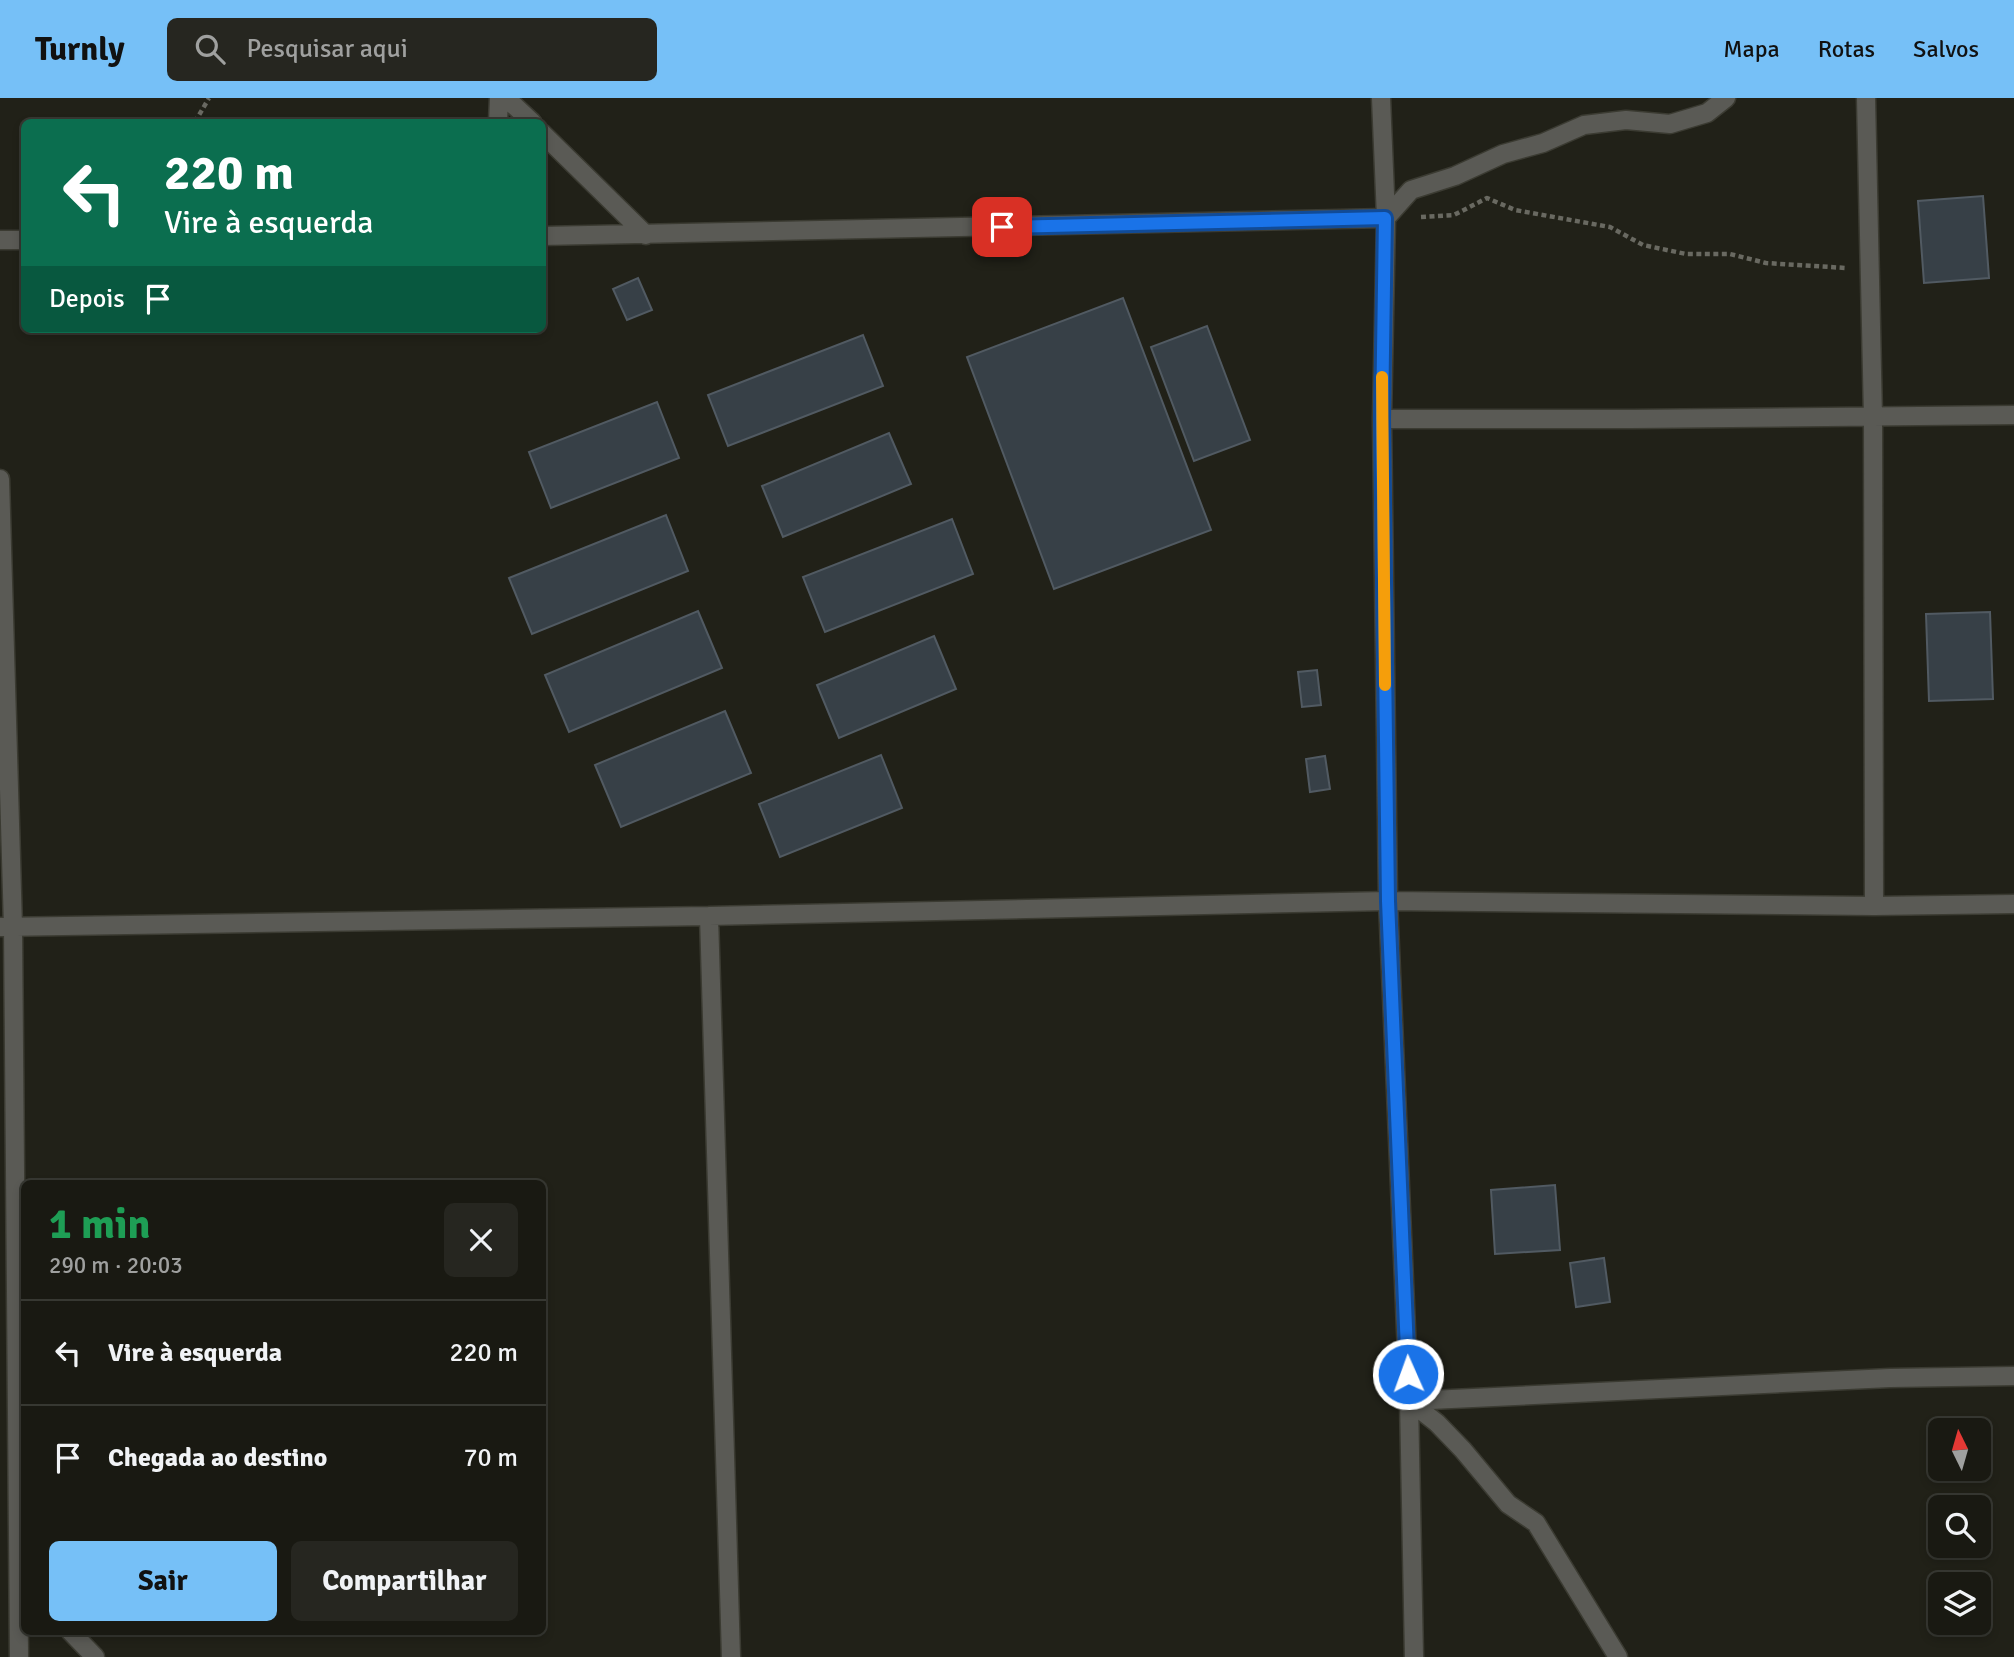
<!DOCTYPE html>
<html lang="pt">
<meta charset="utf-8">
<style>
:root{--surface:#191912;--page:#262620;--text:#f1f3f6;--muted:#9fa09f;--line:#373832;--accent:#76c0f7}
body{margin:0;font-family:Signika,sans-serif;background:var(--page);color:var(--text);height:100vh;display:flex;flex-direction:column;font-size:26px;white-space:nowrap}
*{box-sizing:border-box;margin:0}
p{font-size:23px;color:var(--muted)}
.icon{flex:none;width:38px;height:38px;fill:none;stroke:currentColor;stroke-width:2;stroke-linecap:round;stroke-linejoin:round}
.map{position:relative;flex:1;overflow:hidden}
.drawer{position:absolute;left:21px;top:1082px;width:525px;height:455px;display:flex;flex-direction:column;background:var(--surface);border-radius:10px;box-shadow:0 4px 10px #0003,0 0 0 2px var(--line)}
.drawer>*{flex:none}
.hud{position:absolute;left:21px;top:21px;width:525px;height:214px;border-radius:10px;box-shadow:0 4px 10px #0003,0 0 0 2px var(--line);background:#0b6e4f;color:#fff;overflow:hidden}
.needle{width:46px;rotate:355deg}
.fabs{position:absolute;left:1928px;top:1320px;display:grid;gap:14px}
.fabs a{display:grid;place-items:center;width:63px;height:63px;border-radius:10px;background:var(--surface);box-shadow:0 4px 10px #0003,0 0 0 2px var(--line);font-size:35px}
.pin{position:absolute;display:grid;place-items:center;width:60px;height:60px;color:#fff;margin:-30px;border-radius:14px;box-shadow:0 4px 10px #0006}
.me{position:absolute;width:77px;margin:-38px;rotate:358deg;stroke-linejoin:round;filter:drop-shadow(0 0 5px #0008)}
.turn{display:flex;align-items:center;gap:24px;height:147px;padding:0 28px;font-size:32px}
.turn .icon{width:91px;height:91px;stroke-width:2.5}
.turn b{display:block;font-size:49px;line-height:60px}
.then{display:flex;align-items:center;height:66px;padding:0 28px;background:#0003;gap:14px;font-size:26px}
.round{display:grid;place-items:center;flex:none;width:74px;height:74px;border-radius:10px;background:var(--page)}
.overview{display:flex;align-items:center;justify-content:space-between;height:119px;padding:0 28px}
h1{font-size:42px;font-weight:800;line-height:52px;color:#1e9e55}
.action{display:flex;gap:14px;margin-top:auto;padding:14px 28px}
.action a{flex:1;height:80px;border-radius:10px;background:var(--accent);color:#111;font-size:28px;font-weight:800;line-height:80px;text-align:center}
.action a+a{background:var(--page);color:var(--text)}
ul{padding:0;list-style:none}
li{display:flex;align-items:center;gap:21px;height:105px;padding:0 28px;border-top:2px solid var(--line)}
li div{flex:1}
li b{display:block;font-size:26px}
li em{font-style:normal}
header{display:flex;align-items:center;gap:42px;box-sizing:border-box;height:98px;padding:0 35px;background:var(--accent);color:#111}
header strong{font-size:33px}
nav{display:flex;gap:38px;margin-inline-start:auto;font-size:24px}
.search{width:490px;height:63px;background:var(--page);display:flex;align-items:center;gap:18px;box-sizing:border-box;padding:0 24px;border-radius:10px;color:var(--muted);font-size:26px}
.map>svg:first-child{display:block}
.building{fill:#374047;stroke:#515a62;stroke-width:2}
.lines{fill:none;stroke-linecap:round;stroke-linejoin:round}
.street-casing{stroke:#3b3b32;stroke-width:21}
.path{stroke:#696961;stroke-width:4.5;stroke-dasharray:5 3.5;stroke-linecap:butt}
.street{stroke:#5a5a55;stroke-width:18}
.route-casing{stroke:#114b97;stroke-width:18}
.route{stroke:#1a73e8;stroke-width:12}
.slow{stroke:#f59e0b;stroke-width:12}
</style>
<header>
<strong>Turnly</strong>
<div class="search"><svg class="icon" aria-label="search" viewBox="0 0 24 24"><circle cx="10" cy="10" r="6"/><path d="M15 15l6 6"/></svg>Pesquisar aqui</div>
<nav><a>Mapa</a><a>Rotas</a><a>Salvos</a></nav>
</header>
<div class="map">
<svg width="2014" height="1559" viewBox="0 0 2014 1559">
<rect width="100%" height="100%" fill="#212118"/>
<path class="building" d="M1983,98L1989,180L1924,185L1918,103Z
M638,180L652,212L627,222L613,191Z
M1123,200L1211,432L1054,491L967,259Z
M1207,228L1250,342L1194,363L1151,249Z
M863,237L883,288L728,348L708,297Z
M657,304L679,360L551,410L529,354Z
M889,335L911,386L783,439L762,388Z
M666,417L688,473L532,536L509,480Z
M952,421L973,476L825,534L803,479Z
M698,513L722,570L569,634L545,577Z
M1990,514L1993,601L1929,603L1926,516Z
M934,538L956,591L839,640L817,587Z
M1317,572L1321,607L1302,609L1298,574Z
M725,613L751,675L621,729L595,667Z
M881,657L902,710L780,759L759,706Z
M1325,658L1330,691L1310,694L1306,661Z
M1555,1087L1560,1152L1495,1156L1491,1092Z
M1604,1160L1610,1204L1576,1209L1570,1165Z"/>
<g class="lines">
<defs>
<path id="street" d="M506,0L532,24
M1381,0L1386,120L1382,321L1388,803L1409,1303L1414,1559
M1866,0L1873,319L1874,808
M498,24L499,0
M542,35L646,137
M542,138L1386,120L1411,92L1455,78L1503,56L1543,45L1584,27L1626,22L1670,26L1707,15L1726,0
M0,142H24
M1382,321H1633L2014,317
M0,381L13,829L19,1559
M709,818L731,1559
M0,829L709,818L1388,803L1874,808L2014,806
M70,1533L95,1559
M1618,1559L1536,1425L1508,1406L1463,1352L1437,1325L1409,1303L1890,1280L2014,1278"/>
</defs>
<use href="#street" class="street-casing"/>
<path class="path" d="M195,24L209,0
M1421,119L1454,117L1487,100L1515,112L1610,129L1643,147L1686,156H1730L1766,165L1846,170"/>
<use href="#street" class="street"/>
</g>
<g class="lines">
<defs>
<path id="route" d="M1002,129L1385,120L1382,321L1388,803L1408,1276"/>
</defs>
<use href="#route" class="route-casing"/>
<use href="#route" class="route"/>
<path class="slow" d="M1382,279L1385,587"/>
</g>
</svg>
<div class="fabs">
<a><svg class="needle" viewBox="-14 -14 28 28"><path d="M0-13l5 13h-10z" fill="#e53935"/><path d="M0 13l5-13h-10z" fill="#9fa09f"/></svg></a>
<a><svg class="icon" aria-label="search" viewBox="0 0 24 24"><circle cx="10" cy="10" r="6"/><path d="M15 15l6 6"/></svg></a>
<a><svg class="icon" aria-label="layers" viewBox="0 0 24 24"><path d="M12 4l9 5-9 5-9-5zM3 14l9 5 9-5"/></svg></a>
</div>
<div class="pin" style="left:1002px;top:129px;background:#d93025"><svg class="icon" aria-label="arrive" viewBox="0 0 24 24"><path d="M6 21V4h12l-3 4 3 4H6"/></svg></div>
<svg class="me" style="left:1408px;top:1276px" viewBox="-20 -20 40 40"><circle r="17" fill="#1a73e8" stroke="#fff" stroke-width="3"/><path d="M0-11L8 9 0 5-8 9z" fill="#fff"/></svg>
<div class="hud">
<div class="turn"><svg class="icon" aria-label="left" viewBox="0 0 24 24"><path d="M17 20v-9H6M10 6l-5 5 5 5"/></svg><div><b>220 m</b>Vire à esquerda</div></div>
<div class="then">Depois<svg class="icon" aria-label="arrive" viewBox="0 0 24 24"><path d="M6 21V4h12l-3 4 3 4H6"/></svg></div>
</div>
<section class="drawer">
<div class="overview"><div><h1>1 min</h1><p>290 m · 20:03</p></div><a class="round"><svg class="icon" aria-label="close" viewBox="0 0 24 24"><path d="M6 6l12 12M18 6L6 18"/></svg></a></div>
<ul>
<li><svg class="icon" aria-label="left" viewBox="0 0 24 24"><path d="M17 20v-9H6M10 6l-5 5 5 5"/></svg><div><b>Vire à esquerda</b></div><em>220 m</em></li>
<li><svg class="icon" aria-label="arrive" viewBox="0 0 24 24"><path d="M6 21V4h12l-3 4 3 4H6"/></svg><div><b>Chegada ao destino</b></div><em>70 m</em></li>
</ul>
<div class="action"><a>Sair</a><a>Compartilhar</a></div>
</section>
</div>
